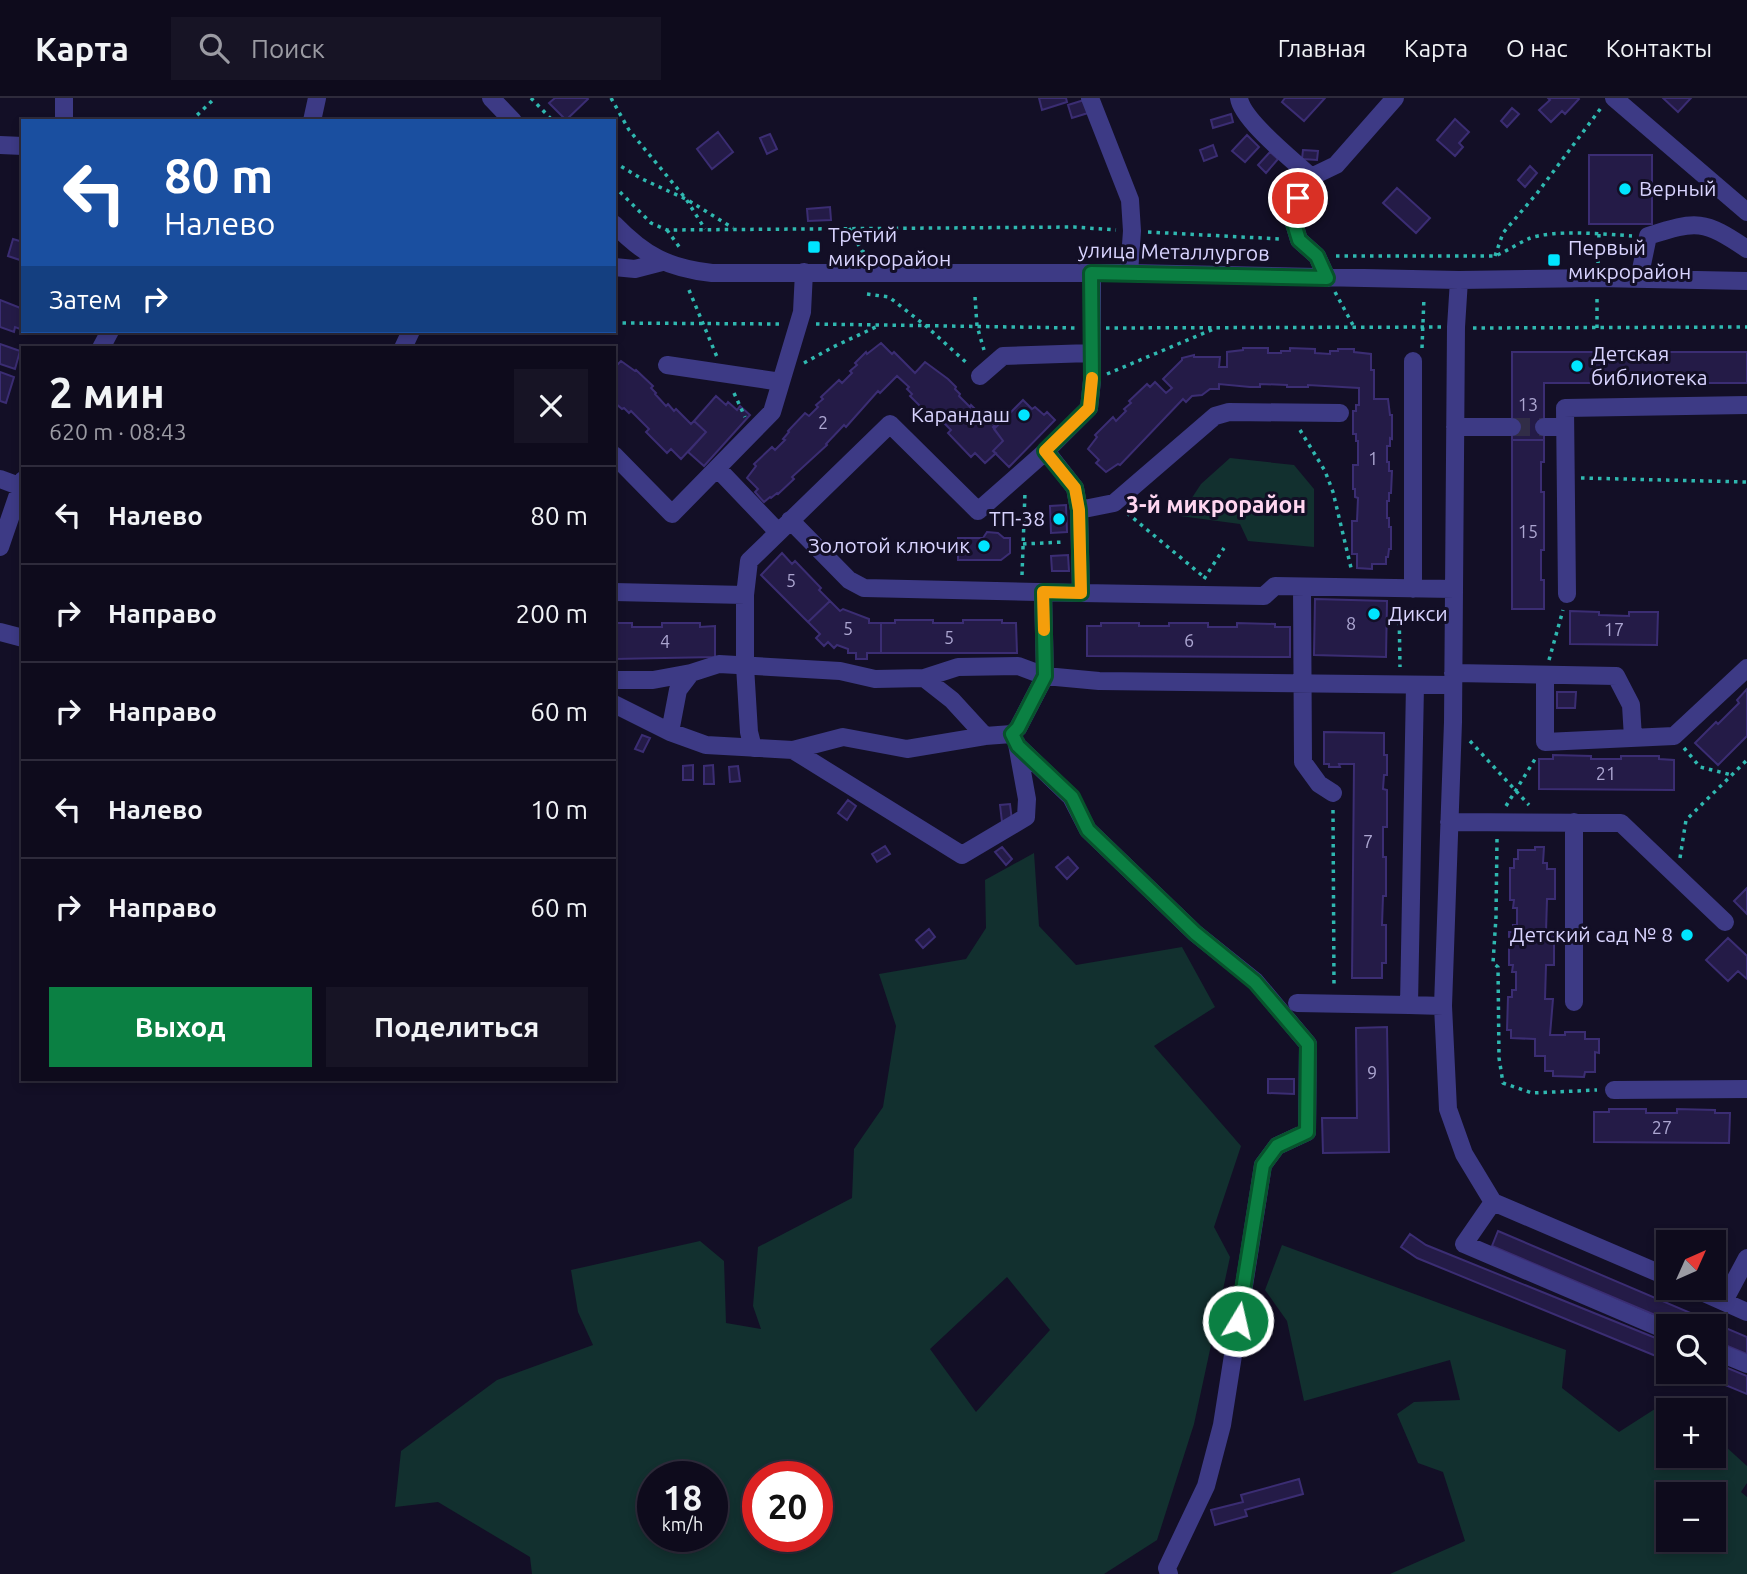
<!DOCTYPE html>
<html lang="ru">
<meta charset="utf-8">
<style>
:root{--surface:#0e0b1c;--page:#171425;--text:#f1f3f6;--muted:#9b9ba3;--line:#2e2b3b;--accent:#0b8043}
body{margin:0;font-family:Ubuntu,sans-serif;background:var(--page);color:var(--text);height:100vh;display:flex;flex-direction:column;font-size:26px;white-space:nowrap}
*{box-sizing:border-box;margin:0}
p{font-size:23px;color:var(--muted)}
.icon{flex:none;width:38px;height:38px;fill:none;stroke:currentColor;stroke-width:2;stroke-linecap:round;stroke-linejoin:round}
.map{position:relative;flex:1;overflow:hidden}
.side{position:absolute;left:21px;top:248px;width:595px;height:735px;display:flex;flex-direction:column;background:var(--surface);border-radius:0px;box-shadow:0 4px 10px #0003,0 0 0 2px var(--line)}
.side>*{flex:none}
.banner{position:absolute;left:21px;top:21px;width:595px;height:214px;border-radius:0px;box-shadow:0 4px 10px #0003,0 0 0 2px var(--line);background:#1a4fa0;color:#fff;overflow:hidden}
.needle{width:46px;rotate:45deg}
.tools{position:absolute;left:1656px;top:1132px;display:grid;gap:14px}
.tools a{display:grid;place-items:center;width:70px;height:70px;border-radius:0px;background:var(--surface);box-shadow:0 4px 10px #0003,0 0 0 2px var(--line);font-size:35px}
.speed{position:absolute;left:637px;top:1363px;display:flex;gap:14px;font-size:35px;font-weight:700;text-align:center}
.speed>*{display:grid;place-content:center;width:91px;height:91px;border-radius:50%;background:var(--surface);box-shadow:0 4px 10px #0003,0 0 0 2px var(--line);line-height:1}
.speed small{font-size:18px;font-weight:400}
.speed .limit{border:10px solid #d22;background:#fff;color:#111}
.pin{position:absolute;display:grid;place-items:center;width:60px;height:60px;color:#fff;margin:-30px;border:4px solid #fff;border-radius:50%;box-shadow:0 2px 7px #0007}
.me{position:absolute;width:77px;margin:-38px;rotate:9deg;stroke-linejoin:round;filter:drop-shadow(0 0 5px #0008)}
.turn{display:flex;align-items:center;gap:24px;height:147px;padding:0 28px;font-size:32px}
.turn .icon{width:91px;height:91px;stroke-width:2.5}
.turn b{display:block;font-size:49px;line-height:60px}
.then{display:flex;align-items:center;height:66px;padding:0 28px;background:#0003;gap:14px;font-size:26px}
.round{display:grid;place-items:center;flex:none;width:74px;height:74px;border-radius:0px;background:var(--page)}
.headline{display:flex;align-items:center;justify-content:space-between;height:119px;padding:0 28px}
h1{font-size:42px;font-weight:700;line-height:52px}
.action{display:flex;gap:14px;margin-top:auto;padding:14px 28px}
.action a{flex:1;height:80px;border-radius:0px;background:var(--accent);color:#fff;font-size:28px;font-weight:700;line-height:80px;text-align:center}
.action a+a{background:var(--page);color:var(--text)}
ul{padding:0;list-style:none}
li{display:flex;align-items:center;gap:21px;height:98px;padding:0 28px;border-top:2px solid var(--line)}
li div{flex:1}
li b{display:block;font-size:26px}
li em{font-style:normal}
header{display:flex;align-items:center;gap:42px;box-sizing:border-box;height:98px;padding:0 35px;background:var(--surface);border-bottom:2px solid var(--line)}
header strong{font-size:33px}
nav{display:flex;gap:38px;margin-inline-start:auto;font-size:24px}
.search{width:490px;height:63px;background:var(--page);display:flex;align-items:center;gap:18px;box-sizing:border-box;padding:0 24px;border-radius:0px;color:var(--muted);font-size:26px}
.map>svg:first-child{display:block}
.green{fill:#12302f;fill-rule:evenodd}
.building{fill:#241b47;stroke:#3b2d73;stroke-width:2}
.lines{fill:none;stroke-linecap:round;stroke-linejoin:round}
.minor-tunnel{stroke:#312d47;stroke-width:18;stroke-dasharray:18 9;stroke-linecap:butt}
.path{stroke:#2fb8b0;stroke-width:3.5;stroke-dasharray:3.5 5;stroke-linecap:butt}
.minor{stroke:#3d3a85;stroke-width:18}
.route-casing{stroke:#07532c;stroke-width:18}
.route{stroke:#0b8043;stroke-width:12}
.slow{stroke:#f59e0b;stroke-width:12}
.poi-dot{fill:#00e5ff;stroke:#130f26;stroke-width:2.5}
.labels{text-anchor:middle;stroke-width:6;stroke-linejoin:round;paint-order:stroke}
.number-label{font-size:18px;fill:#aca6d1}
.poi-label{font-size:21px;fill:#d9d4ff;stroke:#130f26;text-anchor:start}
.street-label{font-size:21px;fill:#d9d4ff;stroke:#130f26}
.neighbourhood-label{font-size:23px;font-weight:bold;fill:#ffd6f0;stroke:#130f26}
</style>
<header>
<strong>Карта</strong>
<div class="search"><svg class="icon" aria-label="search" viewBox="0 0 24 24"><circle cx="10" cy="10" r="6"/><path d="M15 15l6 6"/></svg>Поиск</div>
<nav><a>Главная</a><a>Карта</a><a>О нас</a><a>Контакты</a></nav>
</header>
<div class="map">
<svg width="1747" height="1476" viewBox="0 0 1747 1476">
<rect width="100%" height="100%" fill="#130f26"/>
<path class="green" d="M1230,360L1294,367L1314,391V449L1248,443L1240,426L1180,418L1201,386Z
M1034,755L1039,828L1076,867L1182,849L1215,909L1154,948L1241,1048L1214,1129L1230,1159L1194,1326L1157,1442L1104,1476H532L530,1459L438,1404L395,1409L401,1353L497,1282L593,1247L578,1214L571,1172L700,1143L724,1163L726,1225L761,1231L753,1208L758,1149L852,1100L854,1051L883,1009L896,928L879,876L966,861L986,830L985,782ZM1007,1179L1050,1232L976,1314L930,1251ZM653,1379H712V1438H653ZM758,1379H817V1438H758Z
M1282,1147L1566,1252L1562,1290L1619,1334L1672,1300L1686,1312H1668V1358H1713V1337L1747,1368V1385L1741,1394L1747,1399V1476H1390L1465,1443L1443,1374L1418,1365L1397,1316L1414,1304L1460,1302L1450,1262L1304,1303L1287,1223L1265,1192ZM1668,1396H1713V1442H1668Z"/>
<path class="building" d="M555,0H587L588,1L566,22L549,5Z
M1039,0H1066L1067,4L1042,12Z
M1285,0H1325L1304,23L1282,4Z
M1548,0H1578L1579,1L1565,16L1562,13L1551,24L1539,12L1550,2Z
M1663,0H1691L1678,14Z
M1084,2L1088,15L1072,20L1068,7Z
M1512,10L1519,16L1507,29L1501,23Z
M1231,16L1233,24L1213,30L1211,22Z
M1455,21L1469,34L1459,45L1463,49L1455,58L1437,42Z
M718,34L733,54L712,71L697,51Z
M770,36L777,51L767,56L760,40Z
M1247,37L1259,49L1245,64L1232,53Z
M1213,47L1217,58L1204,63L1200,52Z
M1303,52L1318,53L1317,62L1302,61Z
M1270,54L1278,61L1266,75L1258,67Z
M1589,57H1652V126H1589Z
M1530,68L1537,75L1525,89L1518,82Z
M1397,90L1430,120L1416,135L1383,105Z
M830,109L831,122L808,123L807,111Z
M13,141L23,144V163L8,158Z
M0,202L23,211V232L15,229L14,234L0,229Z
M881,245L892,256L894,254L915,275L925,264L948,281L956,289L955,291L960,296L959,298L970,309L971,307L978,314L979,312L995,328L993,329L1003,343L993,353L996,355L985,365L975,355L971,359L948,335L951,332L935,316L933,317L928,312L926,314L910,298L912,296L907,291L909,289L897,278L880,295L878,293L846,329L844,327L826,346L827,347L792,379L794,381L778,396L777,395L771,400L770,399L764,404L755,394L758,391L747,380L756,368L754,366L772,349L775,352L785,342L783,341L789,334L788,333L805,315L809,318L818,309L816,307L823,301L821,299L839,282L842,285L852,275L850,273L857,267L855,265L866,254L867,256Z
M0,246L20,253L15,271L0,266Z
M1243,250H1268V255H1281V253H1290V250L1315,251V255L1330,256V253H1338V251H1354V254L1371,256V272H1374V301H1388L1390,317H1392V341L1390,340V348H1387V364H1389V373H1392L1391,395H1389V403H1387V420H1389V429H1391V451H1389L1388,459H1386V466H1372V471L1357,470V456H1352V423H1357L1358,400L1355,399V391H1353V367H1358V343H1356V336H1353V313H1356V307H1359V290L1308,287V289H1287V287L1260,286V289H1250L1219,286V291H1210L1202,297L1192,298L1186,304L1183,301L1120,367L1118,366L1106,374L1096,365L1099,362L1088,351L1097,339L1095,337L1113,319L1116,323L1126,313L1124,311L1131,305L1129,303L1147,286L1150,289L1155,284L1166,295L1172,290L1163,281L1182,262V260L1194,257V259H1220L1219,269H1227V254L1243,252Z
M1512,254H1747V285H1544V342H1512Z
M621,263L635,273L636,272L653,288L651,290L656,295L655,296L666,308L668,306L674,313L676,311L691,326L694,323L706,334L681,361L671,351L667,355L646,334L649,331L631,313L629,315L624,310L622,311L614,304V270Z
M0,274L14,279L6,305L0,303Z
M716,298L726,307L728,304L737,312L740,308L750,317L704,368L688,354L706,334L694,323Z
M1023,302L1032,311L1035,309L1044,317L1047,314L1055,322L1009,369L993,353L1003,343L994,331Z
M1512,342H1544V364H1541V394H1544V452H1541V482H1544V511H1512Z
M1066,407L1067,434L1051,435L1050,408Z
M987,434L998,435L1004,440H1010V455L1001,462H958V440H983Z
M782,455L792,466L795,463L821,490L819,492L830,503L808,524L761,477Z
M1068,457L1069,473H1052L1051,458Z
M1315,501L1387,503L1386,559L1314,557Z
M830,503L840,513L843,511L869,521V525H881V555H867V561H856V555H848V551L837,547L834,550L828,544L824,548L816,540L820,536L808,524Z
M1570,513L1599,514V517L1629,518V514H1658L1657,547L1570,546Z
M895,522H933V525H963V522H1002V525H1016L1017,555H881V525H895Z
M614,525H632V529H662V525H700V529L715,528V559L614,561Z
M1101,525H1139V528H1169V525H1208V529H1237V525L1275,526V529H1290V559L1087,558V528H1101Z
M1747,591V638L1718,667L1695,645L1716,624L1718,626L1739,605L1737,602Z
M1557,594H1576L1575,610H1557Z
M1324,634L1384,635V657H1387V677H1384L1383,691L1387,692V729H1383V759H1386V798H1383L1382,827H1386V865H1382V880H1352L1354,666H1339L1340,669H1329V666H1324Z
M642,637L650,640L643,654L635,651Z
M1553,657L1591,658V661H1621V658H1659V661L1674,662V692L1539,691V661H1553Z
M693,667V682H683V668Z
M713,667L714,686H704V668Z
M738,668L740,683L730,684L729,669Z
M848,702L856,708L847,722L838,715Z
M1010,706L1012,723L1002,724L1000,707Z
M885,748L890,756L877,764L872,756Z
M1002,749L1012,761L1006,767L995,754Z
M1535,749H1544L1543,765H1547V771H1555V801H1547L1546,834L1554,835V867H1546L1545,901H1553L1550,937H1565V934H1585V941H1599V955L1595,954V974H1585L1584,979L1553,978V973H1545V958H1535V941L1511,940V932H1507L1508,899H1512V892H1516V874H1512L1513,867H1509V834H1513V827H1517V810H1513L1514,802H1510V770H1514V761H1518V752H1535Z
M1068,759L1078,770L1067,781L1056,769Z
M1747,790V816L1734,803Z
M929,831L935,839L923,850L916,842Z
M1728,840L1747,858V881L1738,873L1728,883L1706,862Z
M1387,929L1389,1054L1323,1055L1322,1020H1357L1356,930Z
M1268,981H1294V996L1268,995Z
M1609,1011H1646V1015H1677V1011L1715,1012V1015H1730L1729,1045L1594,1044V1014H1609Z
M1498,1133L1747,1239V1256L1713,1242V1228H1681L1492,1148Z
M1410,1136L1426,1147L1668,1245V1263L1417,1160L1401,1149Z
M1713,1264L1747,1278V1296L1694,1274H1713Z
M1299,1381L1303,1396L1245,1412L1247,1418L1215,1427L1211,1412L1243,1404L1241,1397Z"/>
<g class="lines">
<path class="minor-tunnel" d="M1512,329H1544"/>
<path class="path" d="M531,0L553,23
M611,0L629,32L686,101L705,131
M191,23L215,0
M614,64L642,81L686,101L733,130
M614,88L651,125L667,132L1074,129L1116,132
M849,130L862,153L868,156
M667,132L680,150
M1148,134L1280,141
M1336,158H1495C1507,153 1517,146 1528,141C1551,131 1606,136 1632,138
M1495,158L1503,135L1538,94L1601,10
M1598,165L1599,136
M689,192L717,259
M1335,194L1354,229
M867,196L889,199L926,228L969,267
M975,199L977,228L984,252
M614,225L780,226
M816,226L1078,230
M1106,230L1442,229
M1473,230L1747,229
M1597,230V197
M1422,250L1424,199
M804,265L833,249L878,228
M1107,276L1216,230
M734,295L745,319
M1300,332L1325,373L1333,394L1352,474
M1581,380L1747,384
M1127,415L1204,479
M1023,446L1063,444
M1022,477L1025,394
M1204,481L1224,450
M1399,507L1400,569
M1549,562L1563,512
M1470,643L1529,707
M1684,650L1700,669L1732,677
M1506,708L1537,658
M1333,712L1334,889
M1497,741L1496,819L1493,865L1498,869L1499,960L1503,985L1532,995L1597,992
M1680,760L1686,722L1747,662"/>
<path class="minor" d="M64,0V23
M491,0L513,23
M1090,0L1130,102L1132,133L1129,175
M1239,0C1242,22 1294,63 1311,79
M1614,0L1747,114
M312,23L317,0
M0,47L23,48
M614,126C645,158 668,170 712,175H1129L1459,182L1598,180L1747,183
M614,169L635,171L662,164
M1327,180L1317,158L1299,142L1293,122L1298,101L1311,79L1336,67L1395,0
M1639,181L1648,138C1697,122 1704,122 1747,151
M1459,182L1456,229L1453,624L1443,908L1448,1011L1464,1056L1493,1104L1668,1179
M101,250L110,233
M403,250L411,233
M667,267L781,284
M980,278L1003,258L1091,255
M1455,329H1512
M1544,329H1565
M1046,353L1075,390L1079,412L1081,495L1264,498L1275,488L1454,491
M614,357L672,416L772,314L802,214L804,174
M717,370L778,434
M0,381L19,388
M1079,412L1114,405L1215,318L1229,314L1340,315
M790,422L849,482L864,490L1081,495
M0,449L23,382
M1302,490L1303,664L1319,686L1333,695
M1413,491V263
M614,494L745,497
M1567,496L1565,310L1747,307
M0,534L23,540
M1453,575L1616,578L1631,607L1633,640
M1545,577V644L1674,638L1747,570
M924,580L952,602L985,638
M614,582H653L691,575L719,566L840,573L875,581L924,580L958,569L1018,568L1045,578L1099,583L1453,587
M1415,587L1409,907L1443,908
M614,606L670,634L706,647L793,652L843,639L907,651L985,638L1012,636L1018,630L1045,578L1043,494
M670,634L678,592L691,575
M1018,648L1071,699L1088,732L1195,835L1255,883L1308,946L1307,1034L1277,1048L1263,1067L1222,1327L1206,1388L1167,1470L1169,1476
M753,650L749,634L745,568V497L749,463L890,326L978,413L1046,353L1089,310L1092,283V175
M793,652L962,757L1026,719L1027,701L1017,646
M1449,724L1621,725L1725,824
M1574,724V904
M1297,905L1409,907
M1614,992L1747,991
M1493,1104L1464,1146L1668,1233
M1693,1190L1747,1214
M1724,1203L1747,1160
M1713,1252L1747,1266"/>
</g>
<g class="lines">
<defs>
<path id="route" d="M1238,1223L1263,1067L1277,1048L1307,1034L1308,946L1255,884L1195,835L1088,732L1072,699L1018,648L1012,636L1018,630L1045,578L1043,494L1081,495L1079,412L1075,390L1045,353L1089,310L1092,282L1091,175L1327,180L1317,158L1299,142L1293,122L1298,100"/>
</defs>
<use href="#route" class="route-casing"/>
<use href="#route" class="route"/>
<path class="slow" d="M1044,532L1043,494L1081,495L1079,412L1075,390L1045,353L1089,310L1092,280"/>
</g>
<g class="poi-dot">
<circle cx="1625" cy="91" r="7"/>
<rect x="807" y="142" width="14" height="14" rx="3.5"/>
<rect x="1547" y="155" width="14" height="14" rx="3.5"/>
<circle cx="1577" cy="268" r="7"/>
<circle cx="1024" cy="317" r="7"/>
<circle cx="1059" cy="421" r="7"/>
<circle cx="984" cy="448" r="7"/>
<circle cx="1374" cy="516" r="7"/>
<circle cx="1687" cy="837" r="7"/>
</g>
<g class="labels">
<g class="number-label">
<text x="1528" y="313">13</text>
<text x="823" y="331">2</text>
<text x="1373" y="367">1</text>
<text x="1528" y="440">15</text>
<text x="791" y="489">5</text>
<text x="1351" y="532">8</text>
<text x="848" y="537">5</text>
<text x="1614" y="538">17</text>
<text x="949" y="546">5</text>
<text x="1189" y="549">6</text>
<text x="665" y="550">4</text>
<text x="1606" y="682">21</text>
<text x="1368" y="750">7</text>
<text x="1372" y="981">9</text>
<text x="1662" y="1036">27</text>
</g>
<g class="poi-label">
<text x="1639" y="98">Верный</text>
<text x="828" y="144">Третий<tspan x="828" dy="24">микрорайон</tspan></text>
<text x="1568" y="157">Первый<tspan x="1568" dy="24">микрорайон</tspan></text>
<text x="1591" y="263">Детская<tspan x="1591" dy="24">библиотека</tspan></text>
<text x="1010" y="324" text-anchor="end">Карандаш</text>
<text x="1045" y="428" text-anchor="end">ТП-38</text>
<text x="970" y="455" text-anchor="end">Золотой ключик</text>
<text x="1388" y="523">Дикси</text>
<text x="1673" y="844" text-anchor="end">Детский сад № 8</text>
</g>
<g class="street-label">
<text transform="translate(1174 154) rotate(1)" y="7">улица Металлургов</text>
</g>
<g class="neighbourhood-label">
<text x="1216" y="415">3-й микрорайон</text>
</g>
</g>
</svg>
<div class="tools">
<a><svg class="needle" viewBox="-14 -14 28 28"><path d="M0-13l5 13h-10z" fill="#e53935"/><path d="M0 13l5-13h-10z" fill="#9b9ba3"/></svg></a>
<a><svg class="icon" aria-label="search" viewBox="0 0 24 24"><circle cx="10" cy="10" r="6"/><path d="M15 15l6 6"/></svg></a>
<a>+</a>
<a>−</a>
</div>
<div class="speed"><div>18<small>km/h</small></div><div class="limit">20</div></div>
<div class="pin" style="left:1298px;top:100px;background:#d93025"><svg class="icon" aria-label="arrive" viewBox="0 0 24 24"><path d="M6 21V4h12l-3 4 3 4H6"/></svg></div>
<svg class="me" style="left:1238px;top:1223px" viewBox="-20 -20 40 40"><circle r="17" fill="#0b8043" stroke="#fff" stroke-width="3"/><path d="M0-11L8 9 0 5-8 9z" fill="#fff"/></svg>
<div class="banner">
<div class="turn"><svg class="icon" aria-label="left" viewBox="0 0 24 24"><path d="M17 20v-9H6M10 6l-5 5 5 5"/></svg><div><b>80 m</b>Налево</div></div>
<div class="then">Затем<svg class="icon" aria-label="right" viewBox="0 0 24 24"><path d="M7 20v-9h11M14 6l5 5-5 5"/></svg></div>
</div>
<section class="side">
<div class="headline"><div><h1>2 мин</h1><p>620 m · 08:43</p></div><a class="round"><svg class="icon" aria-label="close" viewBox="0 0 24 24"><path d="M6 6l12 12M18 6L6 18"/></svg></a></div>
<ul>
<li><svg class="icon" aria-label="left" viewBox="0 0 24 24"><path d="M17 20v-9H6M10 6l-5 5 5 5"/></svg><div><b>Налево</b></div><em>80 m</em></li>
<li><svg class="icon" aria-label="right" viewBox="0 0 24 24"><path d="M7 20v-9h11M14 6l5 5-5 5"/></svg><div><b>Направо</b></div><em>200 m</em></li>
<li><svg class="icon" aria-label="right" viewBox="0 0 24 24"><path d="M7 20v-9h11M14 6l5 5-5 5"/></svg><div><b>Направо</b></div><em>60 m</em></li>
<li><svg class="icon" aria-label="left" viewBox="0 0 24 24"><path d="M17 20v-9H6M10 6l-5 5 5 5"/></svg><div><b>Налево</b></div><em>10 m</em></li>
<li><svg class="icon" aria-label="right" viewBox="0 0 24 24"><path d="M7 20v-9h11M14 6l5 5-5 5"/></svg><div><b>Направо</b></div><em>60 m</em></li>
</ul>
<div class="action"><a>Выход</a><a>Поделиться</a></div>
</section>
</div>
